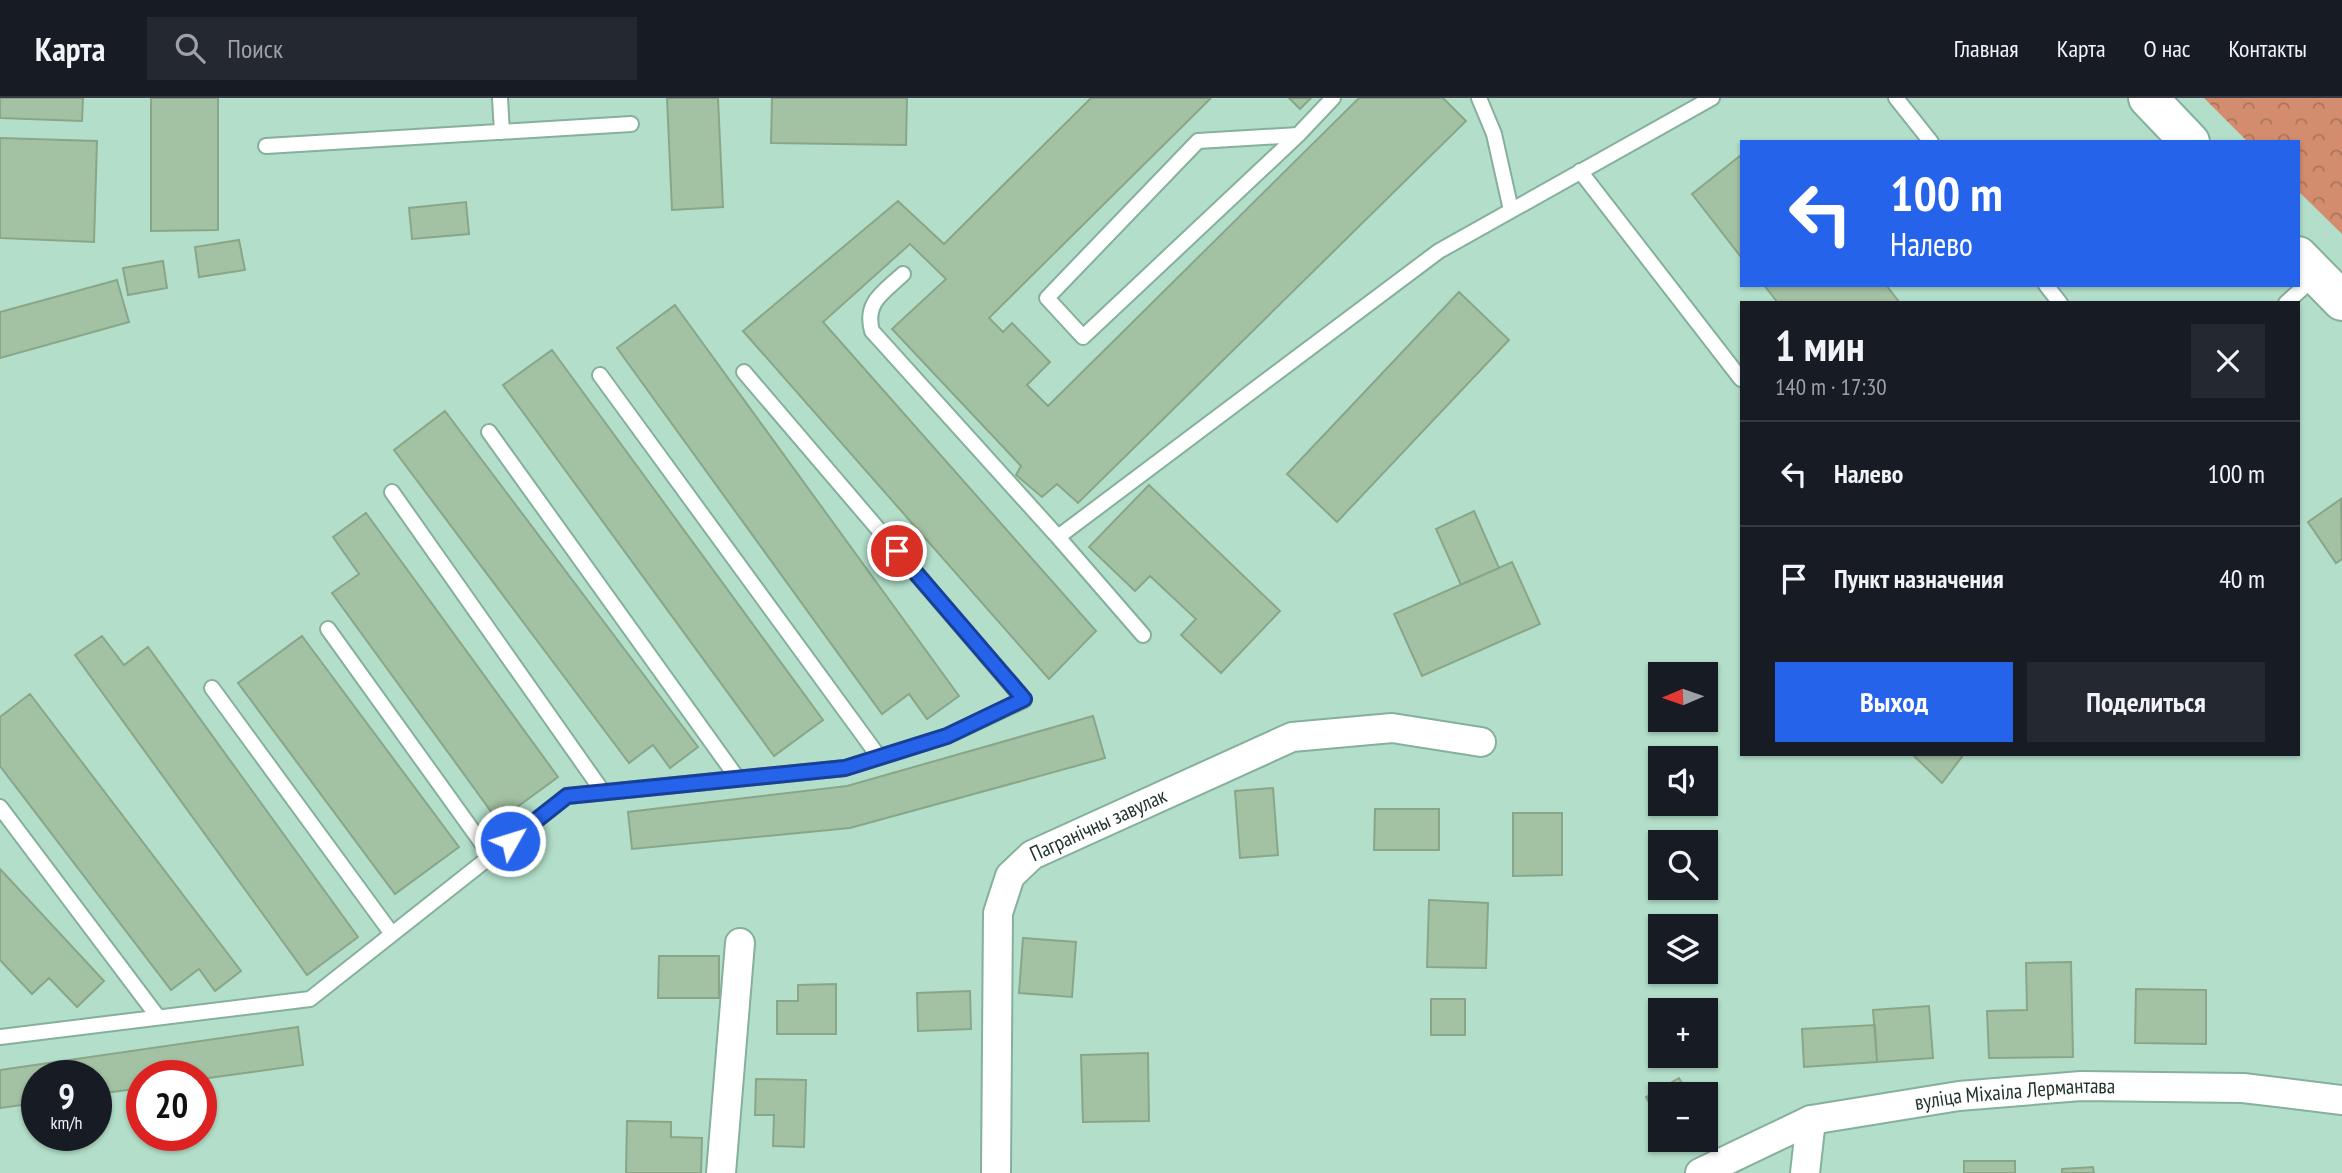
<!DOCTYPE html>
<html lang="ru">
<meta charset="utf-8">
<style>
:root{--surface:#171b24;--page:#242831;--text:#f1f3f6;--muted:#9ea1a6;--line:#363941;--accent:#2563eb}
body{margin:0;font-family:"PT Sans Narrow",sans-serif;background:var(--page);color:var(--text);height:100vh;display:flex;flex-direction:column;font-size:26px;white-space:nowrap}
*{box-sizing:border-box;margin:0}
p{font-size:23px;color:var(--muted)}
.icon{flex:none;width:38px;height:38px;fill:none;stroke:currentColor;stroke-width:2;stroke-linecap:round;stroke-linejoin:round}
.map{position:relative;flex:1;overflow:hidden}
.drawer{position:absolute;left:1740px;top:203px;width:560px;height:455px;display:flex;flex-direction:column;background:var(--surface);border-radius:0px;box-shadow:0 2px 5px #0004}
.drawer>*{flex:none}
.guide{position:absolute;left:1740px;top:42px;width:560px;height:147px;border-radius:0px;box-shadow:0 2px 5px #0004;background:#2563eb;color:#fff;overflow:hidden}
.needle{width:46px;rotate:268deg}
.tools{position:absolute;left:1648px;top:564px;display:grid;gap:14px}
.tools a{display:grid;place-items:center;width:70px;height:70px;border-radius:0px;background:var(--surface);box-shadow:0 2px 5px #0004;font-size:35px}
.speed{position:absolute;left:21px;top:962px;display:flex;gap:14px;font-size:35px;font-weight:700;text-align:center}
.speed>*{display:grid;place-content:center;width:91px;height:91px;border-radius:50%;background:var(--surface);box-shadow:0 2px 5px #0004;line-height:1}
.speed small{font-size:18px;font-weight:400}
.speed .limit{border:10px solid #d22;background:#fff;color:#111}
.pin{position:absolute;display:grid;place-items:center;width:60px;height:60px;color:#fff;margin:-30px;border:4px solid #fff;border-radius:50%;box-shadow:0 2px 7px #0007}
.me{position:absolute;width:77px;margin:-38px;rotate:51deg;stroke-linejoin:round;filter:drop-shadow(0 0 5px #0008)}
.turn{display:flex;align-items:center;gap:24px;height:147px;padding:0 35px;font-size:32px}
.turn .icon{width:91px;height:91px;stroke-width:2.5}
.turn b{display:block;font-size:49px;line-height:60px}
.round{display:grid;place-items:center;flex:none;width:74px;height:74px;border-radius:0px;background:var(--page)}
.headline{display:flex;align-items:center;justify-content:space-between;height:119px;padding:0 35px}
h1{font-size:42px;font-weight:800;line-height:52px}
.cta{display:flex;gap:14px;margin-top:auto;padding:14px 35px}
.cta a{flex:1;height:80px;border-radius:0px;background:var(--accent);color:#fff;font-size:28px;font-weight:800;line-height:80px;text-align:center}
.cta a+a{background:var(--page);color:var(--text)}
ul{padding:0;list-style:none}
li{display:flex;align-items:center;gap:21px;height:105px;padding:0 35px;border-top:2px solid var(--line)}
li div{flex:1}
li b{display:block;font-size:26px}
li em{font-style:normal}
header{display:flex;align-items:center;gap:42px;box-sizing:border-box;height:98px;padding:0 35px;background:var(--surface);border-bottom:2px solid var(--line)}
header strong{font-size:33px}
nav{display:flex;gap:38px;margin-inline-start:auto;font-size:24px}
.search{width:490px;height:63px;background:var(--page);display:flex;align-items:center;gap:18px;box-sizing:border-box;padding:0 24px;border-radius:0px;color:var(--muted);font-size:26px}
.map>svg:first-child{display:block}
.park{fill:url(#park-crowns)}
.building{fill:#a3c1a3;stroke:#89a689;stroke-width:2}
.lines{fill:none;stroke-linecap:round;stroke-linejoin:round}
.lane-casing{stroke:#85b09c;stroke-width:18}
.street-casing{stroke:#85b09c;stroke-width:32}
.primary-casing{stroke:#85b09c;stroke-width:42}
.lane{stroke:#fff;stroke-width:14}
.street{stroke:#fff;stroke-width:28}
.primary{stroke:#fff;stroke-width:38}
.route-casing{stroke:#184099;stroke-width:18}
.route{stroke:#2563eb;stroke-width:12}
.labels{text-anchor:middle;stroke-width:7;stroke-linejoin:round;paint-order:stroke}
.street-label{font-size:21px;fill:#24352d;stroke:#e4faef}
</style>
<header>
<strong>Карта</strong>
<div class="search"><svg class="icon" aria-label="search" viewBox="0 0 24 24"><circle cx="10" cy="10" r="6"/><path d="M15 15l6 6"/></svg>Поиск</div>
<nav><a>Главная</a><a>Карта</a><a>О нас</a><a>Контакты</a></nav>
</header>
<div class="map">
<svg width="2342" height="1075" viewBox="0 0 2342 1075">
<defs>
<pattern id="park-crowns" width="20" height="18" patternUnits="userSpaceOnUse" patternTransform="scale(1.75)"><rect width="20" height="18" fill="#d38d6e"/><path d="M2 6a3 3 0 1 1 6 0M12 15a3 3 0 1 1 6 0" fill="none" stroke="#ab745b"/></pattern>
</defs>
<rect width="100%" height="100%" fill="#b3dfca"/>
<path class="park" d="M2204,0H2342V136L2298,93V44H2248Z"/>
<path class="building" d="M0,0H83L82,23L0,20Z
M151,0H218V132L151,133Z
M667,0H718L723,109L672,112Z
M772,0H907L906,47L771,45Z
M1091,0H1211L989,220L1003,234L1012,225L1050,264L1027,287L1048,308L1359,0H1443L1466,23L1078,405L1057,386L1042,399L1016,377L1021,368L892,231L946,181L910,146L823,224L1096,533L1049,581L743,233L898,103L944,146Z
M1289,0H1311L1300,11Z
M0,40L97,43L94,144L0,140Z
M1741,57V159L1692,96Z
M466,104L469,136L412,141L409,110Z
M239,142L245,172L199,179L195,149Z
M163,163L167,190L128,197L123,170Z
M117,182L129,224L0,260V214Z
M1764,187H1886L1900,205H1778Z
M1459,194L1509,242L1337,424L1287,376Z
M675,207L959,598L927,621L909,596L882,616L617,250Z
M552,252L823,622L774,658L503,287Z
M445,313L698,649L670,670L653,647L629,665L394,352Z
M1149,387L1280,513L1221,575L1181,537L1196,521L1150,478L1135,493L1089,449Z
M2341,401L2342,461L2336,465L2308,424Z
M1474,413L1499,470L1461,487L1436,431Z
M366,415L558,679L498,723L332,495L359,476L333,439Z
M1512,464L1540,526L1422,578L1394,516Z
M102,538L124,567L148,549L358,839L307,877L75,557Z
M302,538L459,749L395,796L238,585Z
M30,596L241,873L215,893L199,871L171,892L0,668V619Z
M1093,618L1105,660L850,730L632,751L628,714L847,688Z
M1912,656H1964L1942,685Z
M1273,690L1278,757L1240,760L1235,693Z
M1375,711H1439V752H1374Z
M1513,715H1562V777L1513,778Z
M0,771L104,883L77,909L49,880L32,896L0,862Z
M1429,802L1488,805L1486,870L1427,869Z
M1023,840L1076,844L1072,899L1019,895Z
M659,858H719V900H658Z
M2071,864L2073,959L1989,960L1987,913L2027,912L2026,865Z
M836,886V936H777V903H798V887Z
M2136,891L2206,892V946L2135,945Z
M970,893L971,931L918,933L917,895Z
M1431,901H1465V937H1431Z
M1929,908L1933,960L1877,964L1873,912Z
M1875,927L1877,964L1804,969L1802,931Z
M298,929L303,967L201,981V978H142V990L96,996V978H37V1005L0,1010V972Z
M1148,955L1149,1023L1083,1024L1081,957Z
M1679,980L1688,996H1661V1025L1646,999Z
M756,981L806,982L804,1049L773,1048L774,1017H755Z
M627,1023L671,1024V1039L702,1040L701,1075H626Z
M1964,1063H2015V1075H1964Z
M2093,1069L2094,1075H2062V1071Z"/>
<g class="lines">
<defs>
<path id="lane" d="M500,0L502,34
M1479,0L1494,36L1511,112
M1896,0L1931,44
M1298,37L1198,43L1047,200L1083,239L1298,37L1333,0
M266,48L631,26
M1580,73L1741,281
M903,176C884,194 864,204 872,233L1058,439L1439,153L1712,0
M2046,187L2060,205
M2286,205L2316,178
M600,277L879,659
M489,334L738,681
M392,394L603,694
M1058,439L1143,537
M328,531L491,758
M212,590L392,836
M0,709L158,919
M0,939L310,901L567,698L845,670L947,638L1024,602L744,274"/>
<g id="street">
<path d="M721,1075L740,845"/>
<path id="s1" d="M996,1075L998,815L1010,778L1032,757L1292,639L1392,630L1481,644"/>
<path id="s2" d="M1700,1075L1811,1022L1959,998L2081,988L2243,990L2342,1002"/>
<path d="M1805,1075L1811,1022"/>
</g>
<path id="primary" d="M2148,0L2190,44
M2298,158L2342,203"/>
</defs>
<use href="#lane" class="lane-casing"/>
<use href="#street" class="street-casing"/>
<use href="#primary" class="primary-casing"/>
<use href="#lane" class="lane"/>
<use href="#street" class="street"/>
<use href="#primary" class="primary"/>
</g>
<g class="lines">
<defs>
<path id="route" d="M510,743L567,698L845,670L947,638L1024,601L897,453"/>
</defs>
<use href="#route" class="route-casing"/>
<use href="#route" class="route"/>
</g>
<g class="labels">
<g class="street-label">
<text dy="7" stroke="none"><textPath href="#s1" startOffset="402">Пагранічны завулак</textPath></text>
<text dy="7" stroke="none"><textPath href="#s2" startOffset="329">вуліца Міхаіла Лермантава</textPath></text>
</g>
</g>
</svg>
<div class="tools">
<a><svg class="needle" viewBox="-14 -14 28 28"><path d="M0-13l5 13h-10z" fill="#e53935"/><path d="M0 13l5-13h-10z" fill="#9ea1a6"/></svg></a>
<a><svg class="icon" aria-label="sound" viewBox="0 0 24 24"><path d="M4 9h4l5-4v14l-5-4H4zM17 9q2 3 0 6"/></svg></a>
<a><svg class="icon" aria-label="search" viewBox="0 0 24 24"><circle cx="10" cy="10" r="6"/><path d="M15 15l6 6"/></svg></a>
<a><svg class="icon" aria-label="layers" viewBox="0 0 24 24"><path d="M12 4l9 5-9 5-9-5zM3 14l9 5 9-5"/></svg></a>
<a>+</a>
<a>−</a>
</div>
<div class="speed"><div>9<small>km/h</small></div><div class="limit">20</div></div>
<div class="pin" style="left:897px;top:453px;background:#d93025"><svg class="icon" aria-label="arrive" viewBox="0 0 24 24"><path d="M6 21V4h12l-3 4 3 4H6"/></svg></div>
<svg class="me" style="left:510px;top:743px" viewBox="-20 -20 40 40"><circle r="17" fill="#2563eb" stroke="#fff" stroke-width="3"/><path d="M0-11L8 9 0 5-8 9z" fill="#fff"/></svg>
<div class="guide">
<div class="turn"><svg class="icon" aria-label="left" viewBox="0 0 24 24"><path d="M17 20v-9H6M10 6l-5 5 5 5"/></svg><div><b>100 m</b>Налево</div></div>
</div>
<section class="drawer">
<div class="headline"><div><h1>1 мин</h1><p>140 m · 17:30</p></div><a class="round"><svg class="icon" aria-label="close" viewBox="0 0 24 24"><path d="M6 6l12 12M18 6L6 18"/></svg></a></div>
<ul>
<li><svg class="icon" aria-label="left" viewBox="0 0 24 24"><path d="M17 20v-9H6M10 6l-5 5 5 5"/></svg><div><b>Налево</b></div><em>100 m</em></li>
<li><svg class="icon" aria-label="arrive" viewBox="0 0 24 24"><path d="M6 21V4h12l-3 4 3 4H6"/></svg><div><b>Пункт назначения</b></div><em>40 m</em></li>
</ul>
<div class="cta"><a>Выход</a><a>Поделиться</a></div>
</section>
</div>
